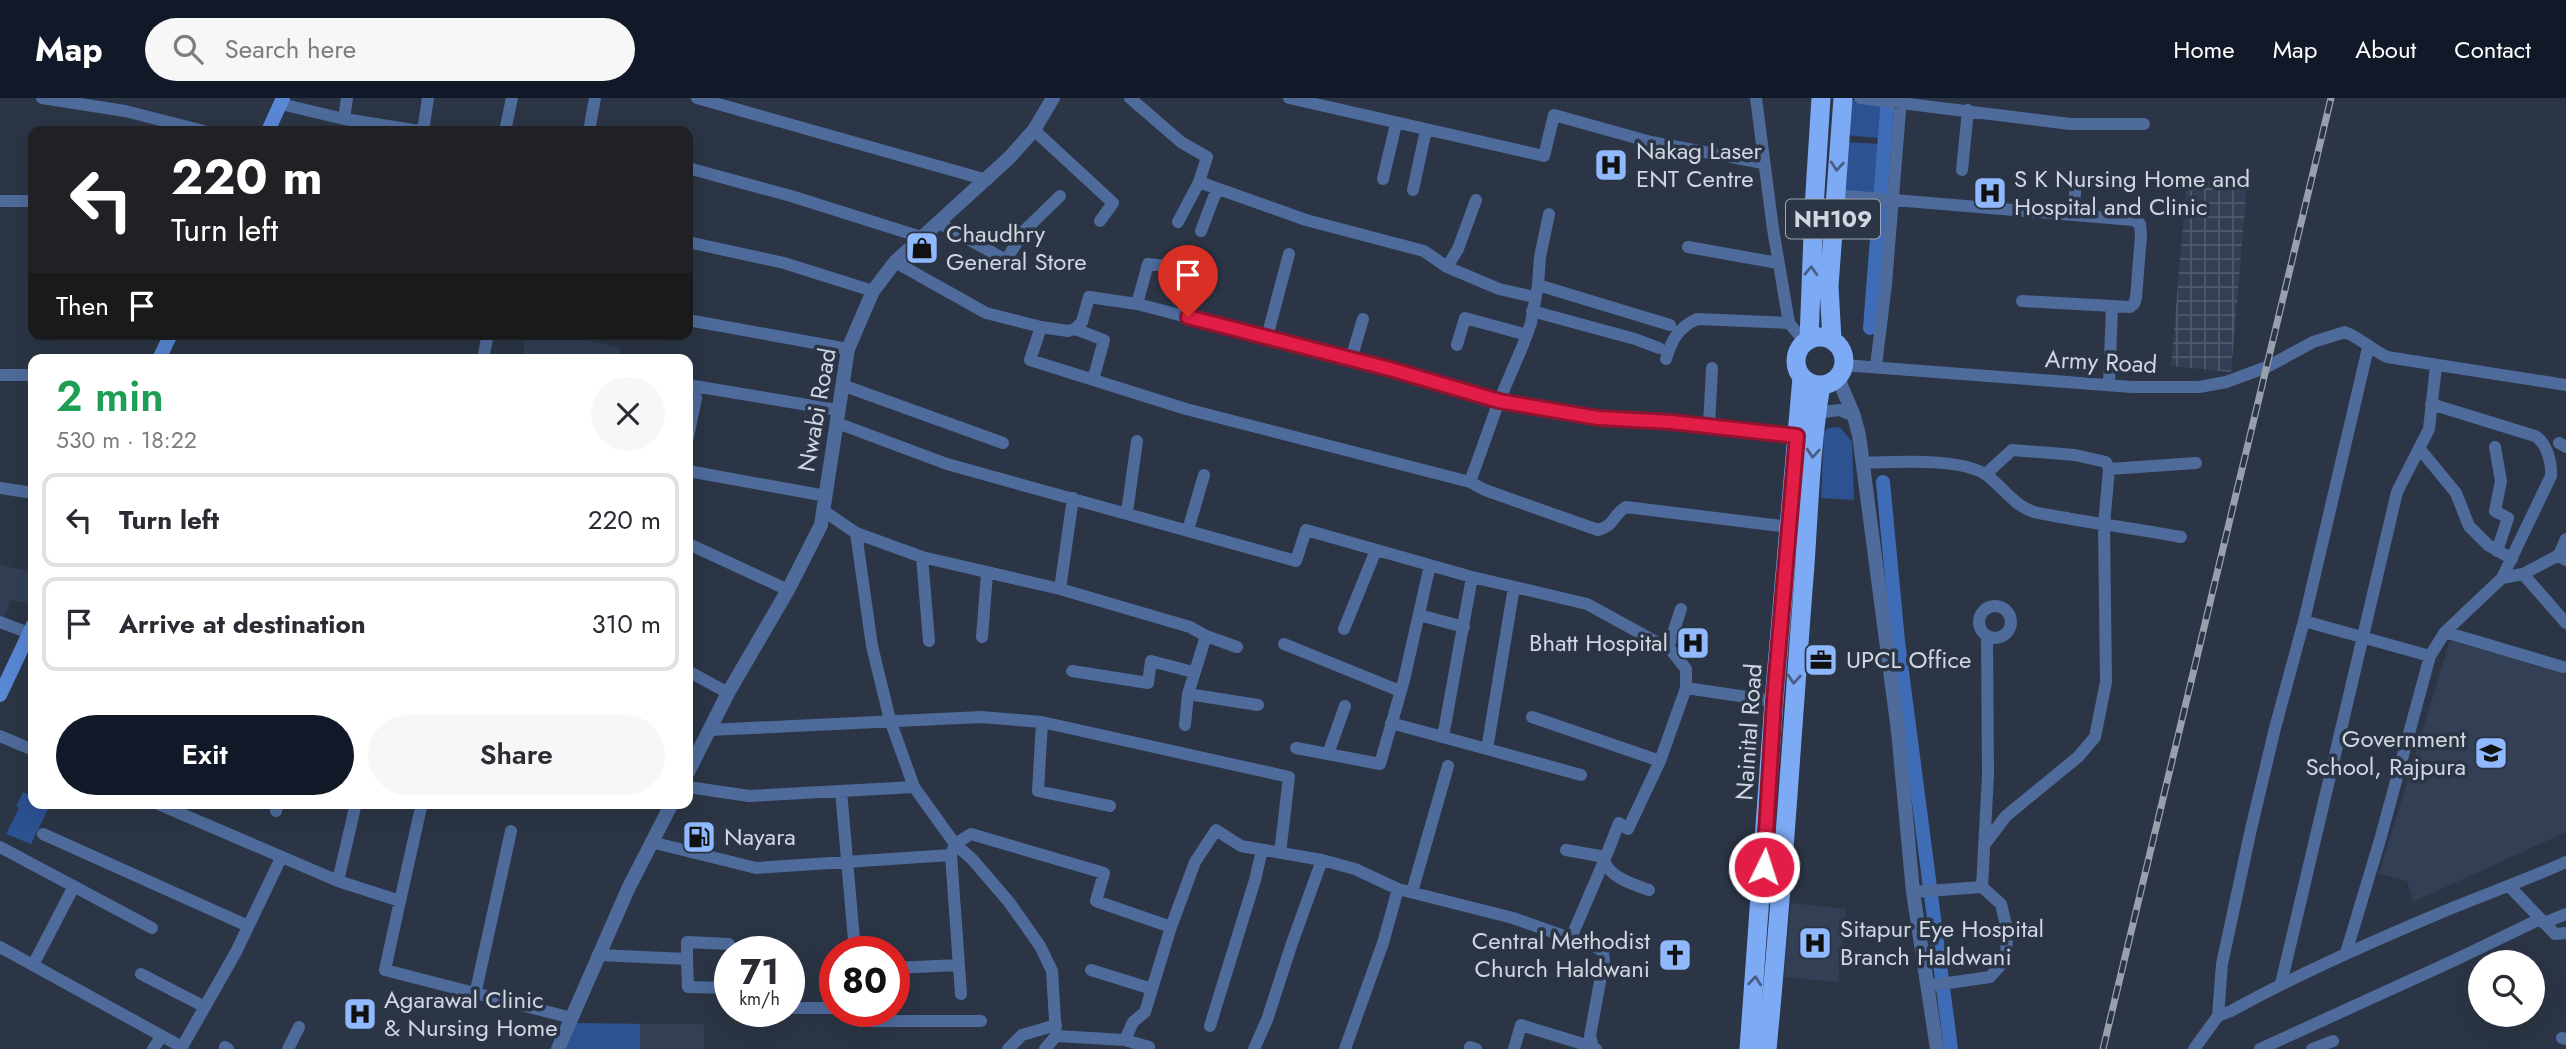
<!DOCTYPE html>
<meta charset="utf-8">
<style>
:root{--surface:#fff;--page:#f7f7f7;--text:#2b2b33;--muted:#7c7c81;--line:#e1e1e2;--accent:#111827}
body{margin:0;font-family:Jost,sans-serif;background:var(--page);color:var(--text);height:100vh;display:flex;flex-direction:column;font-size:26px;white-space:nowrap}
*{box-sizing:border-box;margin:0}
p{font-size:23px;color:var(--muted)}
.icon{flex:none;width:38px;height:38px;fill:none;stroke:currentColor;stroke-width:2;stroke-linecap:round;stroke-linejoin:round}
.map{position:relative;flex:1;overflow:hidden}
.sheet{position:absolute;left:28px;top:256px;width:665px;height:455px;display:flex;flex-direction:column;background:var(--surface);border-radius:14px;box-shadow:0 7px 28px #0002}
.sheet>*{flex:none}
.guide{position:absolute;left:28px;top:28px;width:665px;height:214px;border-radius:14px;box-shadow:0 7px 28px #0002;background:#202124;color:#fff;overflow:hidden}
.buttons{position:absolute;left:2468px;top:852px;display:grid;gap:14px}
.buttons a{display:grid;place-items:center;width:77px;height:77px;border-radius:50%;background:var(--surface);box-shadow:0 7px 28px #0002;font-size:35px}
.speed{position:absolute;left:714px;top:838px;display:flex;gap:14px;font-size:35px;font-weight:700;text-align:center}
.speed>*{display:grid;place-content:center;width:91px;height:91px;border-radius:50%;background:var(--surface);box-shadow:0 7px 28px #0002;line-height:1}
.speed small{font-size:18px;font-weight:400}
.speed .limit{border:10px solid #d22;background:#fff;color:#111}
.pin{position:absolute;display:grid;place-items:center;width:60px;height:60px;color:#fff;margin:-72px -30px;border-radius:50% 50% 50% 0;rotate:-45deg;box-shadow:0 0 7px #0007}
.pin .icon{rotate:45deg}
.me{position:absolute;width:77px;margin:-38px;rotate:4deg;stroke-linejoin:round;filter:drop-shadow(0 0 5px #0008)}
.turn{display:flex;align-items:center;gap:24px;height:147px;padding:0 28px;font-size:32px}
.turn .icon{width:91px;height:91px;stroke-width:2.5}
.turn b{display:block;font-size:49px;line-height:60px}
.then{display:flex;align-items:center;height:66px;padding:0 28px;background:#0003;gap:14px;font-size:26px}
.round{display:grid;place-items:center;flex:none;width:74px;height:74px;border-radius:37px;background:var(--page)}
.head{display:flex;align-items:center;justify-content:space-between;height:119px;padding:0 28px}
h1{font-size:42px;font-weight:600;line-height:52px;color:#1e9e55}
.button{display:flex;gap:14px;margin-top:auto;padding:14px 28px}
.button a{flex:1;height:80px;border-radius:42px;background:var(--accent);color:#fff;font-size:28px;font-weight:600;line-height:80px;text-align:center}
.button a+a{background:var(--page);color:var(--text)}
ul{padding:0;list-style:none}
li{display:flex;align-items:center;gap:21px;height:94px;margin:0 14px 10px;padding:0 14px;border:4px solid var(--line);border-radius:14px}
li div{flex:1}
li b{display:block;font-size:26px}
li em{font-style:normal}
header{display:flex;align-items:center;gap:42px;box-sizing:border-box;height:98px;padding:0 35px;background:var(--accent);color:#fff}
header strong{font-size:33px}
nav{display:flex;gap:38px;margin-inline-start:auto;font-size:24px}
.search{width:490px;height:63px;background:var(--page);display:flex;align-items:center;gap:18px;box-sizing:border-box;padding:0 24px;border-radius:38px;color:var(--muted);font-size:26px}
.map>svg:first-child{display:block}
.built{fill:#323f55}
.industrial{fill:url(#industrial-grid)}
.green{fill:#2c5292}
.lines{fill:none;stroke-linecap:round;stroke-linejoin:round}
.canal{stroke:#3f6cb7;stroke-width:14}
.minor{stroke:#4e6b9b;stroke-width:12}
.tertiary{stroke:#4e6b9b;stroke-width:14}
.secondary{stroke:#5988d5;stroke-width:14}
.trunk{stroke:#7daaf5;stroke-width:19}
.rail-casing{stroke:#98a0ac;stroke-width:7}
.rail{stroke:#2b3545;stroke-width:4.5;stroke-dasharray:13;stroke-linecap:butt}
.oneway{stroke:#485e83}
.route-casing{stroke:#92132f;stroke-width:18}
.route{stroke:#e11d48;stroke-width:12}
.labels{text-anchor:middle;stroke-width:7;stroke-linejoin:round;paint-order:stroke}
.shield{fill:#2b3545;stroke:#9ea6b2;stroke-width:2}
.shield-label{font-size:23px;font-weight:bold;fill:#d0d7e1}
.poi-label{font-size:24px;fill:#d0d7e1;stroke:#2b3545;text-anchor:start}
.street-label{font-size:24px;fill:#d0d7e1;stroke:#2b3545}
</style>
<header>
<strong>Map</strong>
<div class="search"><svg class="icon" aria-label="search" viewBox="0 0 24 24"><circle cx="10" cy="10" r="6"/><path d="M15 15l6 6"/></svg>Search here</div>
<nav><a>Home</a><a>Map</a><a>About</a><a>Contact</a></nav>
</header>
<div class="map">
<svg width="2566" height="951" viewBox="0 0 2566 951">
<defs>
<pattern id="industrial-grid" width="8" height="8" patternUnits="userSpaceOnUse" patternTransform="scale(1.75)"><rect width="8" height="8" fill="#323f55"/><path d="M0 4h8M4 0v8" fill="none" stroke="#4f5a6d"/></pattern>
</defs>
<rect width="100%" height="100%" fill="#2b3545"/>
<path class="built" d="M526,236H561L620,250L619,261H522Z
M0,467L33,474V502L31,506L11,502L4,520L0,518Z
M2450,542L2566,576V734L2413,804L2407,783L2379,776Z
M1791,805L1846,811L1838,884L1784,879Z
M575,925L704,926V951H565Z"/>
<path class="industrial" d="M2187,81L2247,85L2231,274L2171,268Z"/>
<path class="green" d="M1848,2L1882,7L1878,40L1845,37Z
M1845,44L1880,46L1875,96L1841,93Z
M1840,329L1852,344L1854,402L1821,400L1824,334L1828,330Z
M23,694L33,699V705L50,707L31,746L6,736L19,710L16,708Z
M575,925L640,926V951H565Z"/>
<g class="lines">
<path class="canal" d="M1870,230L1888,0
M1883,384L1898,543L1951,951"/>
<path class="minor" d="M42,0L125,13L204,33
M697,0L987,82
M1130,0L1181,44L1207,59L1199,84L1306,122L1424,153L1447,169L1499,191L1534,199
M1289,0L1544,58L1554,17L1651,44L1763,65
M1756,0L1773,131L1789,225L1805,244
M1860,0L2070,26H2144
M281,6L344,21L420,33
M344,21L347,0
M1034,32L1113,105L1100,123
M423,33L428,0
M505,33L512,0
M589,33L595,0
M688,70L791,98L921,139
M1962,72L1968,12
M1383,81L1396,26
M1413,92L1426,32
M1835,97L2133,122L2140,126L2141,137L2136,200L2134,206L2130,209L2022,203
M0,103H33
M2073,117L2076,84
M1178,124L1199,84
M939,125L1006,162L1024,133L1060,98
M1201,133L1217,91
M688,144L784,165L873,193
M1688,149L1778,165
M895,164L986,215L1041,229L1068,233L1075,231L1082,224L1089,199L1137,206L1390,271L1499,303L1598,320L1671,324L1797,338
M1447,169L1458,151L1476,102
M1538,187L1540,159L1549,116
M1137,206L1148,166L1177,169L1183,157L1204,163
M1532,213L1635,241L1659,250
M688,222L848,251
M1041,229L1030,262L1186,311L1470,384L1499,303L1523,247L1531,225L1538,187L1670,227
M1075,231L1104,242L1093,282
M1267,239L1289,156
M1457,247L1465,220L1527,237
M483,261L488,236
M1351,261L1363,221
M1666,261C1672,241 1678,230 1697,221L1789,225
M1843,267L2132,289H2199L2226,284L2267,269L2313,244L2345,234C2360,240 2371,251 2387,259L2566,287
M1876,268L1886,186L1901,0
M0,277H33
M688,287L838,312
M842,287L1003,345
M2109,287L2112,208
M2431,306L2535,338C2547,345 2552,365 2551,378L2502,480
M1816,315L1839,312L1854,318
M837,325L947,366L1296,463L1306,432L1472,479L1587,506L1671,552L1686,571V590L1774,603
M1709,328L1712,270
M688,339L696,300
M2559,345L2566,349
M2495,349L2501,383L2495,413L2508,420L2497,453
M2419,350L2456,395L2469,428L2488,447L2512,461
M1862,365C1893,364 1963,359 1988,378C2003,390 2015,408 2034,414C2045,417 2058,418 2071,421C2107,427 2144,432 2181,439
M2109,371L2196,365
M688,373L826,398
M1470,384L1485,392L1598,432C1616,427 1612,417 1626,409L1789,429
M0,390L33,395
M824,413L856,435L922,459L1060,491L1190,529L1206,538L1188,596L1258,607
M1127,414L1137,343
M1188,432L1204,377
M856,435L872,548L890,622L914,689L955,746L972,761L1009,804L1040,848L1052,873L1056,938L1045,951
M688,448H693L788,492
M2559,457L2566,441
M922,459L929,543
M2523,476L2566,525
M1060,491L1073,400
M1979 524a16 16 0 1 1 32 0a16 16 0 1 1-32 0Z
M1419,517L1464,529
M2304,523L2430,558
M0,524L29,535
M1344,531L1376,452
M2445,534L2563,569
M1206,538L1237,549
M982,539L987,476
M1284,546L1400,593
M1668,550L1681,511
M688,573L728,595
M1072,573L1148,585L1151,563L1193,574
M1532,619L1660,663
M1042,624L1038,693L1110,708
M1391,625L1487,651L1514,489
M1185,627L1188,596
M709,632L981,619L1042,624L1289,679L1280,755
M0,638L33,652
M1443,639L1472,479
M1296,650L1380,666L1404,582L1430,467
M1487,651L1581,677
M1328,656L1345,608
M688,689L749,698L914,689
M841,693L855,854
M156,705L338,783L400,803L385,872L572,920
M276,713L278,705
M43,736L248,828
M651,744L756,770L951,757
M1984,747L2006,718L2078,659L2095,639L2106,584L2104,427L2109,371L2106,364L2075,357L2012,352L1986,376
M0,749L152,830
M1566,752L1605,759
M338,783L356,705
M2510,789L2555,836L2566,835
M1649,792C1632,786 1611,780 1604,763L1619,725L1628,731L1660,663L1686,590
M1412,794L1448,668
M1913,794L1982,789L1988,677L1987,538
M400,803L422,705
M2544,825L2566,816
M1571,840L1604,763
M0,849L182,949L236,854L281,760
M2346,855L2380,742L2430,558L2445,534L2502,480L2523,476L2559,457L2566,462
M598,857L687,861V844L729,846
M687,861L688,889L730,890
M33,867L74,788
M894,870L959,867
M1091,872L1152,891
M141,876L205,909
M2281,886L2397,394L2429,331L2436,268
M1927,888L1990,879L2006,861L2007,831L2001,806L1982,789
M961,896L951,757L955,746L971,736L1104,775L1096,803L1171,829
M475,897L511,733
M789,910H835
M859,914L860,923H981
M2218,918L2231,913C2296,877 2364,847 2433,818C2477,799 2522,784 2566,764
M1210,928L1255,782L1262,752
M1056,938L1125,942L1149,949
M2562,940L2566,941
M1125,942L1133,924L1145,914L1171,829L1195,764L1216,732L1241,748L1322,762L1355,771L1398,791L1513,820L1598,850L1603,854L1604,862L1590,938L1593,949L1596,951
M225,949L228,951
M1470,949L1476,951
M153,951L161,939
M288,951L299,929
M1008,951L1022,937L1056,927
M1254,951L1267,922L1291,848L1322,762
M1345,951L1383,845L1398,791
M1514,951L1521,927L1593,949
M2194,951L2218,918L2222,866L2251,731L2275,630L2304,523L2368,250
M2260,951L2455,862L2540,821
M2312,951L2333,943"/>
<path class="tertiary" d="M1838,280L1854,318L1859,337L1898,633L1913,794L1937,951
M688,674L728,595L788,492L821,427L848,251L873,193L895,164L1010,59L1034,32L1053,0
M558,951L628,791L672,705"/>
<path class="secondary" d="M268,33L283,0
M159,261L171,236
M0,597L33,527"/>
<path class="trunk" d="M1796 263a24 24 0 1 1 48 0a24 24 0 1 1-48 0Z
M1809,242L1814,110L1821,0
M1832,242L1829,188L1843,0
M1749,951L1774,603L1802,279
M1767,951C1783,790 1792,629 1805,467C1809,407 1811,346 1821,287"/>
<defs>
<path id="rail" d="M2103,951L2331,0"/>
</defs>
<use href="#rail" class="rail-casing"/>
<use href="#rail" class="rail"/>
</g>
<defs><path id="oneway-chevron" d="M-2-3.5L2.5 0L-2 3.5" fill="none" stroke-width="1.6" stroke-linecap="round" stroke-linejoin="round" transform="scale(1.75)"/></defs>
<g class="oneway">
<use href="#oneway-chevron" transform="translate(1837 68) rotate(95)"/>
<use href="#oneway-chevron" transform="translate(1811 173) rotate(-88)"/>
<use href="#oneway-chevron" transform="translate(1813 355) rotate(94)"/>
<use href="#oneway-chevron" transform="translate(1794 581) rotate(94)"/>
<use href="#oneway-chevron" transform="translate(1755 883) rotate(-85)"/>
</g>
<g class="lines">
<defs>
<path id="route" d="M1188,219L1390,271L1499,303L1598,320L1671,324L1797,338L1774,603L1764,769"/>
</defs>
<use href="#route" class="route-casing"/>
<use href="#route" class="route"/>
</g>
<defs>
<symbol id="hospital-square" viewBox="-11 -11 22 22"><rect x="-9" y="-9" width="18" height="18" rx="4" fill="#8fb8fd" stroke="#2b3545"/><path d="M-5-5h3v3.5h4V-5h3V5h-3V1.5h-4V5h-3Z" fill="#111"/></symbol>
<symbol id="shop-square" viewBox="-11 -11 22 22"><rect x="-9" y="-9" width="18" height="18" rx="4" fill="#8fb8fd" stroke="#2b3545"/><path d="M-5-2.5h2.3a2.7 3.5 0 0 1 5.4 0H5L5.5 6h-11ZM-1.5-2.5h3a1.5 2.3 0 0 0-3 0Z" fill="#111"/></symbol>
<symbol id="office-square" viewBox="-11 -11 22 22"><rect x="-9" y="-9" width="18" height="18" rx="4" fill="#8fb8fd" stroke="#2b3545"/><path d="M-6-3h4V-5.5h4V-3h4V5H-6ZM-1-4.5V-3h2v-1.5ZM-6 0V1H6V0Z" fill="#111"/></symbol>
<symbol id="school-square" viewBox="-11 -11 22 22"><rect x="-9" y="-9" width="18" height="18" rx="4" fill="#8fb8fd" stroke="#2b3545"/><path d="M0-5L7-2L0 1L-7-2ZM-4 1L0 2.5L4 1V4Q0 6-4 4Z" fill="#111"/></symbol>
<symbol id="fuel-square" viewBox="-11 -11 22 22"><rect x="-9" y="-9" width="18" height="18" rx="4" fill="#8fb8fd" stroke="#2b3545"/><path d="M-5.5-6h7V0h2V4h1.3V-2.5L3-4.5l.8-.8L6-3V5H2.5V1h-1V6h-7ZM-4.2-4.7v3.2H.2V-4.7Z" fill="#111"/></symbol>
<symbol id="church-square" viewBox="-11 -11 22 22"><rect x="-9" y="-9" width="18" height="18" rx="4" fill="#8fb8fd" stroke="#2b3545"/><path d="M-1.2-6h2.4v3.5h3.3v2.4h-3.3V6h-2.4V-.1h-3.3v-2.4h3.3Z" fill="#111"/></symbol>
</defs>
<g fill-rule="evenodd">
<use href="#hospital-square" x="1592" y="48" width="38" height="38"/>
<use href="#hospital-square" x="1971" y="76" width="38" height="38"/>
<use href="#shop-square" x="903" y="131" width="38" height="38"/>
<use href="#hospital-square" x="1674" y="526" width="38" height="38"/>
<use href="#office-square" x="1802" y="543" width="38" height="38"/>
<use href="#school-square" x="2472" y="636" width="38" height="38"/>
<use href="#fuel-square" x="680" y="720" width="38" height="38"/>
<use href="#hospital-square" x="1796" y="826" width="38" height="38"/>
<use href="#church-square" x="1656" y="838" width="38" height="38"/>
<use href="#hospital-square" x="341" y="897" width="38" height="38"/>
</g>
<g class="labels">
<rect class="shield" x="1786" y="101.5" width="94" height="39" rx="5"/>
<g class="shield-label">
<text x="1833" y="129">NH109</text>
</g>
<g class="poi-label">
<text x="1636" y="61">Nakag Laser<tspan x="1636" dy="28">ENT Centre</tspan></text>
<text x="2014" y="89">S K Nursing Home and<tspan x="2014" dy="28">Hospital and Clinic</tspan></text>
<text x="946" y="144">Chaudhry<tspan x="946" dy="28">General Store</tspan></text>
<text x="1668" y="553" text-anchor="end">Bhatt Hospital</text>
<text x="1846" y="570">UPCL Office</text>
<text x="2466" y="649" text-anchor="end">Government<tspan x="2466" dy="28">School, Rajpura</tspan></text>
<text x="724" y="747">Nayara</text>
<text x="1840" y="839">Sitapur Eye Hospital<tspan x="1840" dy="28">Branch Haldwani</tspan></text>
<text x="1650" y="851" text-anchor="end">Central Methodist<tspan x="1650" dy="28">Church Haldwani</tspan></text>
<text x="384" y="910">Agarawal Clinic<tspan x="384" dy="28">&amp; Nursing Home</tspan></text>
</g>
<g class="street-label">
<text transform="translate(2101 264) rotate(3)" y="8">Army Road</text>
<text transform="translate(817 312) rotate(-80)" y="8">Nwabi Road</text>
<text transform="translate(1749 634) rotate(-86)" y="8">Nainital Road</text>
</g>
</g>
</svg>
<div class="buttons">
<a><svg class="icon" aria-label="search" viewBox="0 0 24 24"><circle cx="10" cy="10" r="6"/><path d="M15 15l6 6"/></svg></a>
</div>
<div class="speed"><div>71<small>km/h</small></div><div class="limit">80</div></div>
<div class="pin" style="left:1188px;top:219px;background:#d93025"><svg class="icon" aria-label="arrive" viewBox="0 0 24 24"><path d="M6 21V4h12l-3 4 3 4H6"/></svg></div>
<svg class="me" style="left:1764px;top:769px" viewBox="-20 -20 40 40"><circle r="17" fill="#e11d48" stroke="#fff" stroke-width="3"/><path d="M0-11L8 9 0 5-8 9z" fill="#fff"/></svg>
<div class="guide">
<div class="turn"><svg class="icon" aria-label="left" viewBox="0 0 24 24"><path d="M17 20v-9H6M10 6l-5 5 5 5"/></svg><div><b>220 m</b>Turn left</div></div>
<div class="then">Then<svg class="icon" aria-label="arrive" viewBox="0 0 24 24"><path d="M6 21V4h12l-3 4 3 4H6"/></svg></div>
</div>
<section class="sheet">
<div class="head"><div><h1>2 min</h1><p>530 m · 18:22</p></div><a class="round"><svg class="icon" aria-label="close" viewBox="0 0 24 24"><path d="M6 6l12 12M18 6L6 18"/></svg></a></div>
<ul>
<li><svg class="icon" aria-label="left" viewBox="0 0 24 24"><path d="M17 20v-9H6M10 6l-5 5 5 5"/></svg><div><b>Turn left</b></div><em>220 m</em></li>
<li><svg class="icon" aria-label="arrive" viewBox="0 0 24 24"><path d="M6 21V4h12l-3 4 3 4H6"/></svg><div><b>Arrive at destination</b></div><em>310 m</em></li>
</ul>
<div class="button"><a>Exit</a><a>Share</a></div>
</section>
</div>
